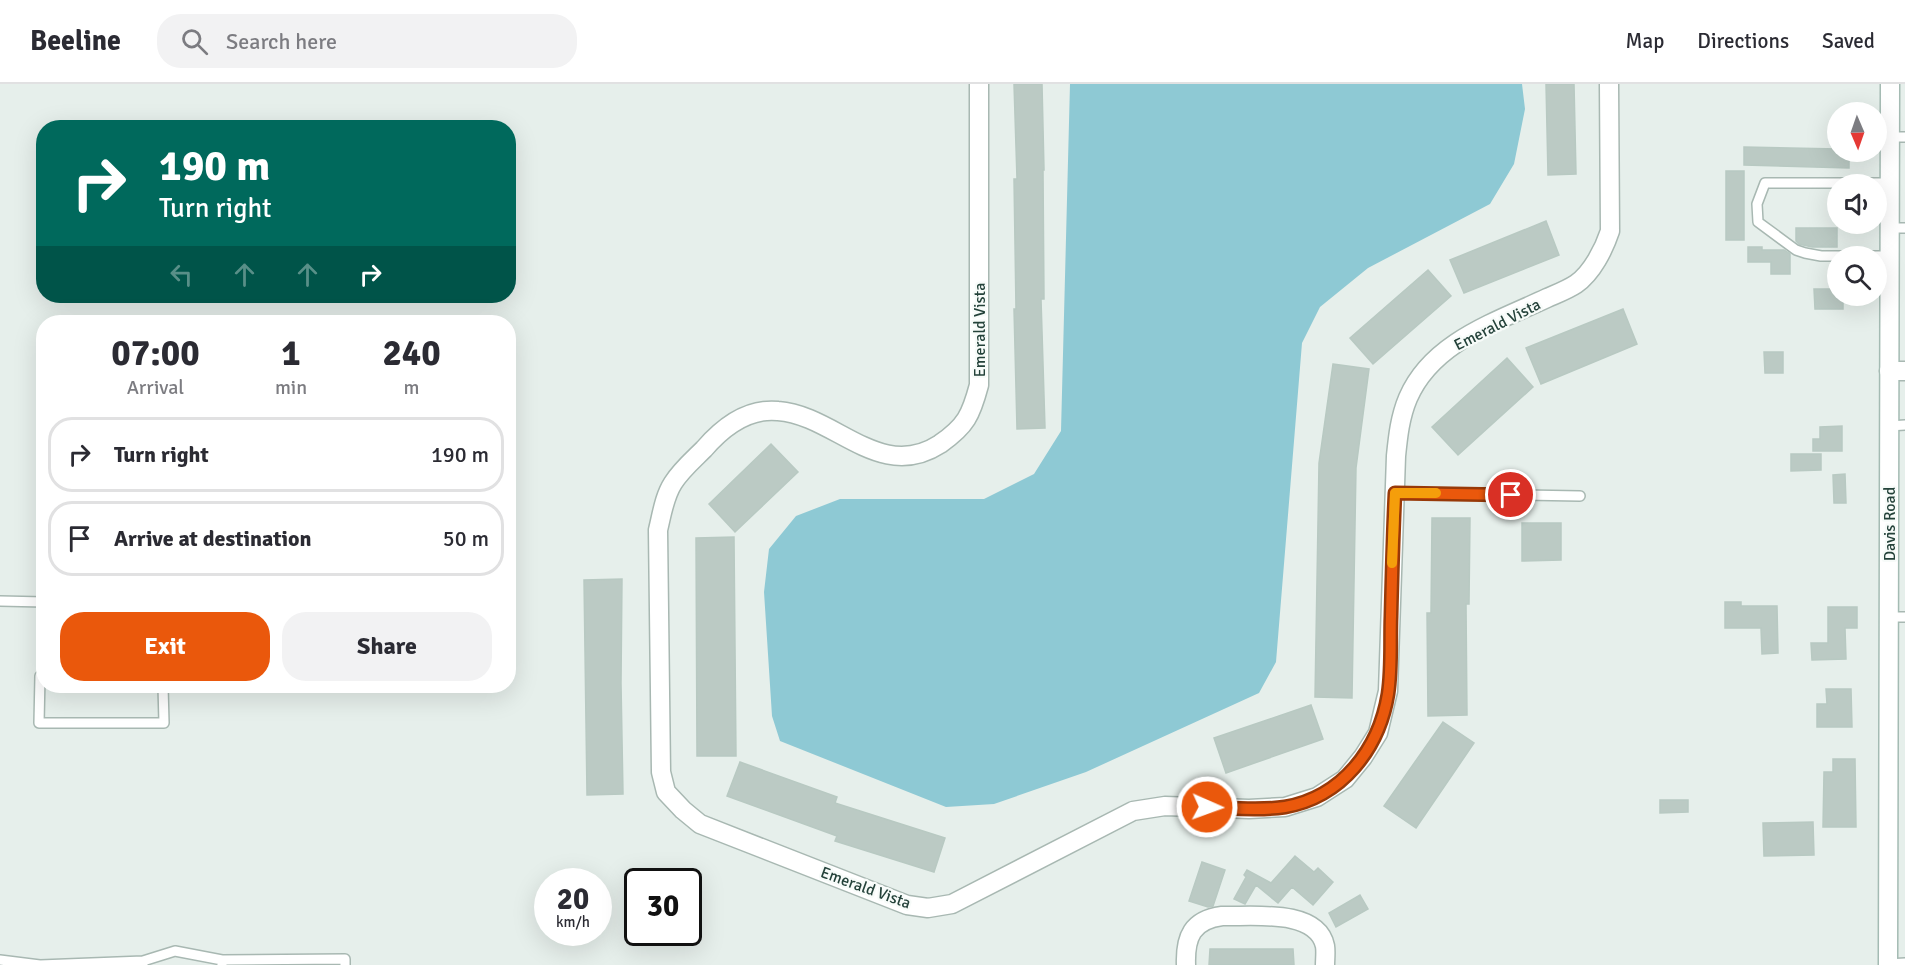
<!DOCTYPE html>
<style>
:root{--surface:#fff;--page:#f2f2f3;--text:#2b2b33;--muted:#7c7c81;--line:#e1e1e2;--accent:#ea580c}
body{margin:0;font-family:Signika,sans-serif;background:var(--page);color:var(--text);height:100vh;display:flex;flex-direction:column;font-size:22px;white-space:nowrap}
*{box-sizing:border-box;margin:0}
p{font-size:20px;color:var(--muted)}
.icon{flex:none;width:33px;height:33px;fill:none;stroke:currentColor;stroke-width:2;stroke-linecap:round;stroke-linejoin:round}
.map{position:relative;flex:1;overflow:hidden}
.panel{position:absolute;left:36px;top:231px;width:480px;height:378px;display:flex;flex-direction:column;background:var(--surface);border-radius:24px;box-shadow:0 6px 24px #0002}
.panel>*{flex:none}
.hud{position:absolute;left:36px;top:36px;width:480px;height:183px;border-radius:24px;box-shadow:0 6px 24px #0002;background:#00695c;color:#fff;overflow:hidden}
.needle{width:39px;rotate:178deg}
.controls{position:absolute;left:1827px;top:18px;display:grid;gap:12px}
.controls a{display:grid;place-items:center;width:60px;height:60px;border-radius:50%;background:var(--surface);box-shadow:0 6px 24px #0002;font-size:30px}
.speed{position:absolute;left:534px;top:784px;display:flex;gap:12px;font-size:30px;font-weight:700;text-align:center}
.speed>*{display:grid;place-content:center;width:78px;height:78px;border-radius:50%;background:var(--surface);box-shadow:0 6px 24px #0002;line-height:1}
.speed small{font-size:15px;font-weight:400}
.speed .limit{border:3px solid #111;border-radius:9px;background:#fff;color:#111}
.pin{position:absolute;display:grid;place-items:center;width:51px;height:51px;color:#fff;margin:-26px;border:3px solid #fff;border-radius:50%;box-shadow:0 2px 6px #0007}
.me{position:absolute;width:66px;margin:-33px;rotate:92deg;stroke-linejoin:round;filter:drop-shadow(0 0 4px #0008)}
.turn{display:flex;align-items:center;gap:21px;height:126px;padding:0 24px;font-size:27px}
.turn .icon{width:78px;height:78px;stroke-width:2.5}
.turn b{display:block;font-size:42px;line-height:51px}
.lanes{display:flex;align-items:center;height:57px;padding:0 24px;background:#0003;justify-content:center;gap:30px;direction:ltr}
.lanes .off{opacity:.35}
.eta{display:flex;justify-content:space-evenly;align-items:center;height:102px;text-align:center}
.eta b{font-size:36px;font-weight:700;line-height:42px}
.action{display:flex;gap:12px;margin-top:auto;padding:12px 24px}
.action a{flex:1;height:69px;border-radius:24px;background:var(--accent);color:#fff;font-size:24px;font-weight:700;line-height:69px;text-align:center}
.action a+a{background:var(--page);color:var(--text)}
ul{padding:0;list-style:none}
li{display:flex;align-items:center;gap:18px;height:75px;margin:0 12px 9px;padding:0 12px;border:3px solid var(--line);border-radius:24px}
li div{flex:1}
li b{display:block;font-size:22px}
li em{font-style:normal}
header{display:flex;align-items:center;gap:36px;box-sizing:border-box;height:84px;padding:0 30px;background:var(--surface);border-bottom:2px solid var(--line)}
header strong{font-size:28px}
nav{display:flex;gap:33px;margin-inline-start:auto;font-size:21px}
.search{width:420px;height:54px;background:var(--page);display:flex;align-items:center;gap:15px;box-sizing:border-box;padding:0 21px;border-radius:24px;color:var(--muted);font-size:22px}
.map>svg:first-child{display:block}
.water{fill:#8ec9d4}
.building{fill:#bbcac4;stroke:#b8c9c2;stroke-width:1.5}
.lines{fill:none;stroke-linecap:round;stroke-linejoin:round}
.lane-casing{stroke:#a8b8b2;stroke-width:12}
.street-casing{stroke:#a8b8b2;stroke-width:21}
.secondary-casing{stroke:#a4bbb3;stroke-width:21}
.lane{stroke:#fff;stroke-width:9}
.street{stroke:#fff;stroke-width:18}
.secondary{stroke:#fff;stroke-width:18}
.route-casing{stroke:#983908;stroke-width:15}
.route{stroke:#ea580c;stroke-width:10}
.slow{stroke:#f59e0b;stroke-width:10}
.labels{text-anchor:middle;stroke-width:4.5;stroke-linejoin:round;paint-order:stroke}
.street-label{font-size:16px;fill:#24423a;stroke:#f7fbf9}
</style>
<header>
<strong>Beeline</strong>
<div class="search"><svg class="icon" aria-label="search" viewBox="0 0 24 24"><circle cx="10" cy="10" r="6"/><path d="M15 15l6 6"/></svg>Search here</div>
<nav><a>Map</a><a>Directions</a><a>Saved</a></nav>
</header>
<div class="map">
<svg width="1905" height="881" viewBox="0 0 1905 881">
<rect width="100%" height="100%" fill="#e6efeb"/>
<path class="water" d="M1070,0H1522L1525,25L1514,80L1490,120L1368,184L1320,223L1302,259L1276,578L1259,609L1086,688L994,720L946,723L780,657L772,632L764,508L769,465L796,432L840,415H984L1034,390L1061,347Z"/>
<path class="building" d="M1014,0H1042L1044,86H1043L1044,215H1041L1045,344L1017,345L1014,225H1016L1014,95H1017Z
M1546,0H1574L1576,90L1548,91Z
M1744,63L1838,65V68H1849V84L1744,81Z
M1726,87H1744V156H1726Z
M1546,137L1559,171L1464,209L1450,176Z
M1796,144H1837V163H1812L1799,160L1796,157Z
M1748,163H1762V166H1784L1790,170V190H1771V178H1748Z
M1428,186L1451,212L1373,280L1350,254Z
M1814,205H1838V212H1843V225H1815Z
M1623,225L1637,260L1541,300L1526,264Z
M1764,268H1783V289H1765Z
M1507,274L1533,303L1458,371L1432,343Z
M1333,280L1369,285L1356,384L1352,614L1315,613L1319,379Z
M1842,342V367H1813V355H1820V343Z
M771,360L798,388L735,448L709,420Z
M1791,370H1821V386L1791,387Z
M1845,390L1846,419H1834L1833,391Z
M1432,434H1470L1469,520H1466L1467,631L1428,632L1427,529H1431Z
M1522,439H1561V476L1522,477Z
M734,453L736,672H697L696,454Z
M622,495L621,599L623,710L587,711L584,496Z
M1725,518H1741V522H1777L1778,569L1762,570L1761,544H1725Z
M1828,523H1857V544H1845L1846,575L1812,576L1811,559H1828Z
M1826,605H1851L1852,643H1817V620H1827Z
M1311,621L1323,655L1226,689L1214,654Z
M1443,638L1474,659L1416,744L1384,722Z
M1833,675H1855L1856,743H1823L1824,688H1833Z
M740,678L837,713L835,719L945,754L934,788L835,757L837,752L727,712Z
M1660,716H1688V728L1660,729Z
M1813,738L1814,771L1764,772L1763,739Z
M1295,772L1314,788L1318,784L1333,798L1313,821L1292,803L1278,819L1256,801L1245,820L1234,815L1246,793L1244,791L1247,786L1271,799Z
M1202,778L1225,786L1213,822L1208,823L1189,817Z
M1360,811L1368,825L1336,843L1329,829Z
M1210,865H1293L1294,881H1209Z"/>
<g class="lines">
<defs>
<path id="lane" d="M1890,53H1905
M1890,144H1905
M1890,172H1821L1805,169L1796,166L1758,138L1757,120L1765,99H1890
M1889,342L1905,341
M44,401V482
M1395,409L1580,412
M0,517L44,518
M1889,533H1905
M44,592H40L39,639H164L163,602
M0,876L40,881L143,877V881
M143,877L175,867L222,876
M1888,880L1905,879
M222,881V876L345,875V881"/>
<path id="street" d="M979,0V301C971,331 966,342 940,360C880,399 835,331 778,327C748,324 723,343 704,365C694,375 681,386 673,399C664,413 662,430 658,446L661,688L666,708L683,726L700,740L907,821L928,824L952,820L1133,727L1165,722L1249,725L1285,723L1317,713L1345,695L1363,673L1378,649L1388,607L1396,372C1398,352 1400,333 1408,314C1432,258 1496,238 1547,214C1556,210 1567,206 1576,200C1592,189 1604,165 1610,147L1609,0
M1889,287H1905
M1186,881C1185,853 1192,836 1222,832C1251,833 1317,824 1325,862C1326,868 1325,875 1325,881"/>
<path id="secondary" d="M1888,881L1890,0"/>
</defs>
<use href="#lane" class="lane-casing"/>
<use href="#street" class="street-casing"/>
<use href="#secondary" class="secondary-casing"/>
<use href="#lane" class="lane"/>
<use href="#street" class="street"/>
<use href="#secondary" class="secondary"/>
</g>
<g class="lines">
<defs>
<path id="route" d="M1207,723C1232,724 1260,727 1285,723C1342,713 1379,665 1388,610C1392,584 1390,557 1391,532C1392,491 1393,450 1395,409L1511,411"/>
</defs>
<use href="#route" class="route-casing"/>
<use href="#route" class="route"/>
<path class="slow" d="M1392,479L1395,409H1436"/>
</g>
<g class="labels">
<g class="street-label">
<text transform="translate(1497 240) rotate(-27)" y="6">Emerald Vista</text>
<text transform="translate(979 246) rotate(-90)" y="6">Emerald Vista</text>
<text transform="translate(1889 440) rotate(-90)" y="6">Davis Road</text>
<text transform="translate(866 803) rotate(20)" y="6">Emerald Vista</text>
</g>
</g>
</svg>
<div class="controls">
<a><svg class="needle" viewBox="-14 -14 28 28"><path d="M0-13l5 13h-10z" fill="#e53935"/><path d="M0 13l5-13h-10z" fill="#7c7c81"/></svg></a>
<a><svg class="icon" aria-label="sound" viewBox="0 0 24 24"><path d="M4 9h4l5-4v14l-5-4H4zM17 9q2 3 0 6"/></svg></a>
<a><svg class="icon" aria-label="search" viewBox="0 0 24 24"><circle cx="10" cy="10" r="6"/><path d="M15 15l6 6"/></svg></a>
</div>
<div class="speed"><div>20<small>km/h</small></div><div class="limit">30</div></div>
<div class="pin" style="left:1511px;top:411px;background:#d93025"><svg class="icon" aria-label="arrive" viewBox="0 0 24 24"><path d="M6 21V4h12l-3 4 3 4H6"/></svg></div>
<svg class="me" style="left:1207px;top:723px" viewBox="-20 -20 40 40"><circle r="17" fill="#ea580c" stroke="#fff" stroke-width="3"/><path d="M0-11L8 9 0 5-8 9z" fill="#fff"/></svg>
<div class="hud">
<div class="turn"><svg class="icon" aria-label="right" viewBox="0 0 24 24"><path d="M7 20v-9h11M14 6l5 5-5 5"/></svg><div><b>190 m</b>Turn right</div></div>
<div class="lanes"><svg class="icon off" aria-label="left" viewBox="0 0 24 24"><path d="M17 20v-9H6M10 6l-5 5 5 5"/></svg><svg class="icon off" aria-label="ahead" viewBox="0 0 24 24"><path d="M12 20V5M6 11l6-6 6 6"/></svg><svg class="icon off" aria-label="ahead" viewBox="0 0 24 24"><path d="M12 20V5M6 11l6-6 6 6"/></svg><svg class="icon" aria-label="right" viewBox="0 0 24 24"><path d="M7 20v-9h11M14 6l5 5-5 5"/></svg></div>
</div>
<section class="panel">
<div class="eta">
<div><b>07:00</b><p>Arrival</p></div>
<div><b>1</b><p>min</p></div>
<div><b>240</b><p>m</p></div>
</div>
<ul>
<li><svg class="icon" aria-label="right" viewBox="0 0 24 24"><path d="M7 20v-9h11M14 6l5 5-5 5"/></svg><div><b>Turn right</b></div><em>190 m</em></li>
<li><svg class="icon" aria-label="arrive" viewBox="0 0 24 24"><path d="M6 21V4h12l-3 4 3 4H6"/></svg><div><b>Arrive at destination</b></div><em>50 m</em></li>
</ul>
<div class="action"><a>Exit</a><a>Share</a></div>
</section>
</div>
